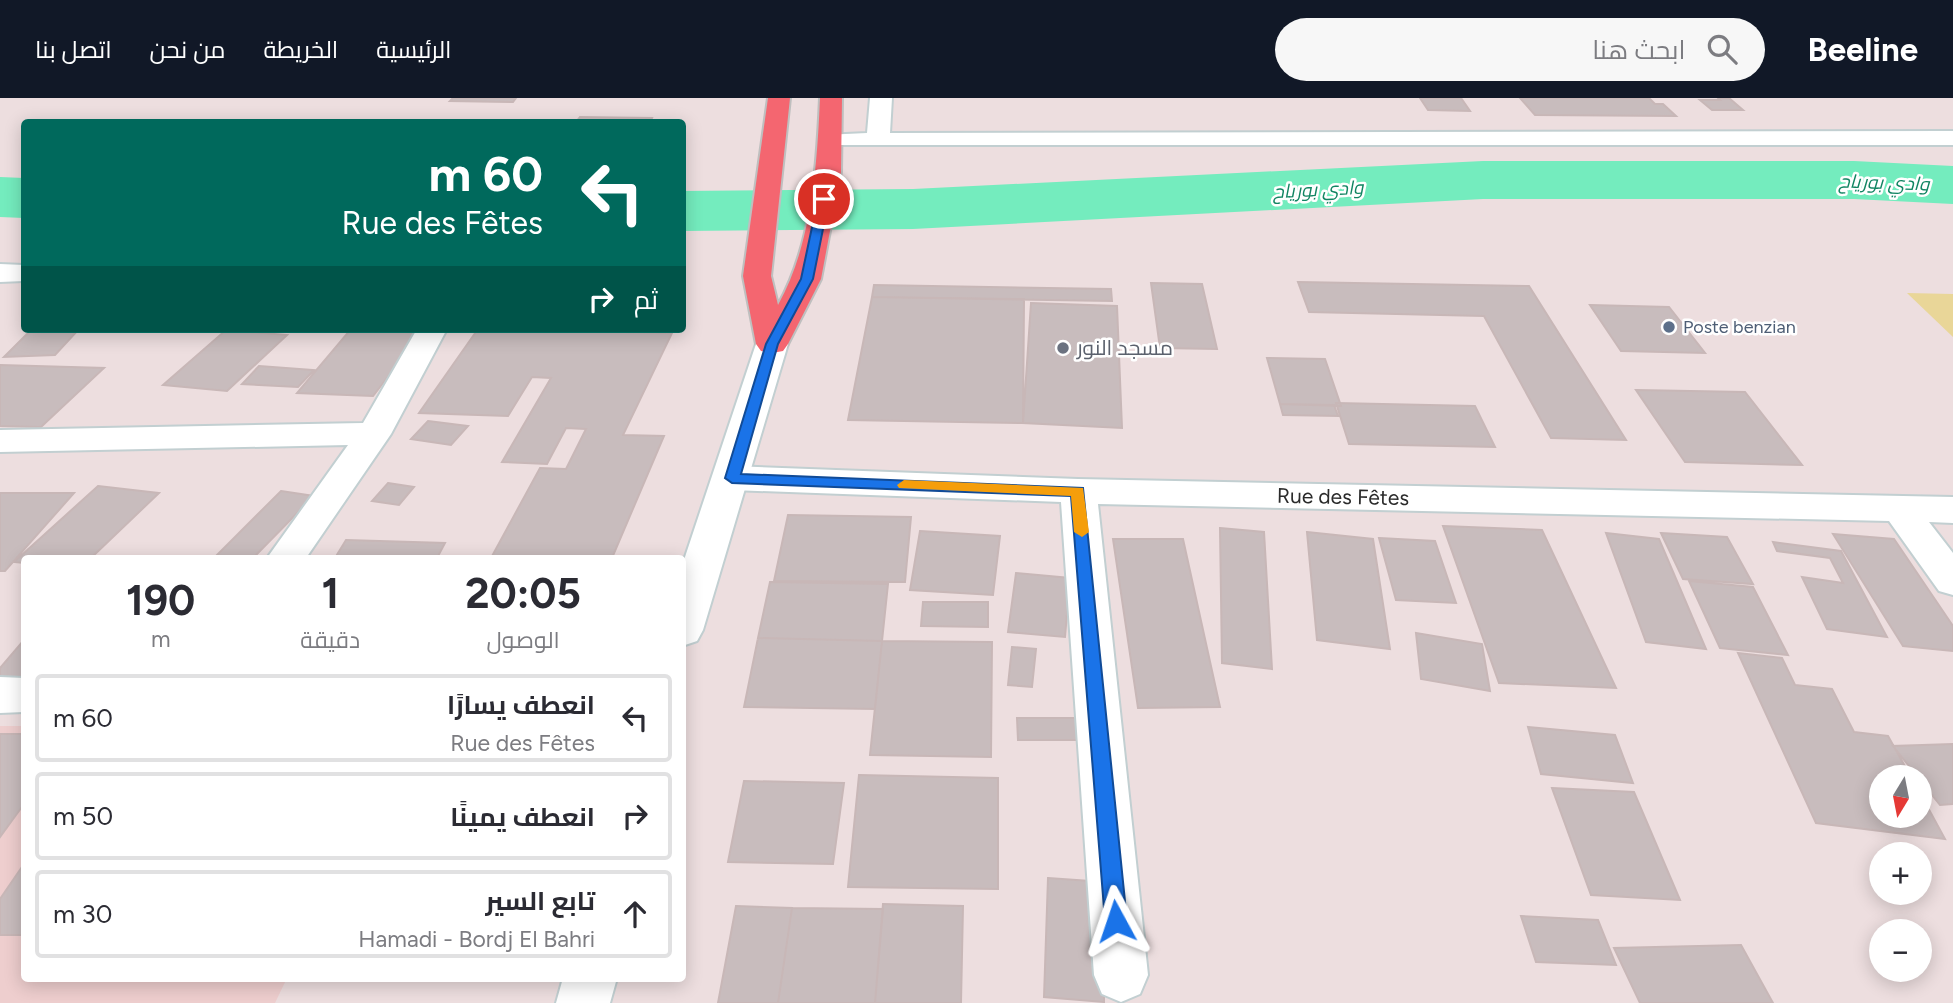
<!DOCTYPE html>
<html lang="ar">
<meta charset="utf-8">
<style>
:root{--surface:#fff;--page:#f7f7f7;--text:#2b2b33;--muted:#7c7c81;--line:#e1e1e2;--accent:#111827}
body{margin:0;font-family:Figtree,Cairo,sans-serif;background:var(--page);color:var(--text);direction:rtl;height:100vh;display:flex;flex-direction:column;font-size:26px;white-space:nowrap}
*{box-sizing:border-box;margin:0}
p{font-size:23px;color:var(--muted)}
.icon{flex:none;width:38px;height:38px;fill:none;stroke:currentColor;stroke-width:2;stroke-linecap:round;stroke-linejoin:round}
.map{position:relative;flex:1;overflow:hidden;direction:ltr}
.sheet{position:absolute;left:21px;top:457px;width:665px;height:427px;display:flex;flex-direction:column;background:var(--surface);border-radius:7px;box-shadow:0 4px 18px #0003;direction:rtl}
.sheet>*{flex:none}
.banner{position:absolute;left:21px;top:21px;width:665px;height:214px;border-radius:7px;box-shadow:0 4px 18px #0003;direction:rtl;background:#00695c;color:#fff;overflow:hidden}
.needle{width:46px;rotate:190deg}
.fabs{position:absolute;left:1869px;top:667px;display:grid;gap:14px}
.fabs a{display:grid;place-items:center;width:63px;height:63px;border-radius:50%;background:var(--surface);box-shadow:0 4px 18px #0003;font-size:35px}
.pin{position:absolute;display:grid;place-items:center;width:60px;height:60px;color:#fff;margin:-30px;border:4px solid #fff;border-radius:50%;box-shadow:0 2px 7px #0007}
.me{position:absolute;width:77px;margin:-38px;rotate:355deg;stroke-linejoin:round;filter:drop-shadow(0 0 5px #0008)}
.turn{display:flex;align-items:center;gap:24px;height:147px;padding:0 28px;font-size:32px}
.turn .icon{width:91px;height:91px;stroke-width:2.5}
.turn b{display:block;font-size:49px;line-height:60px}
.then{display:flex;align-items:center;height:66px;padding:0 28px;background:#0003;gap:14px;font-size:26px}
.eta{display:flex;justify-content:space-evenly;align-items:center;height:119px;text-align:center}
.eta b{font-size:42px;font-weight:700;line-height:49px}
ul{padding:0;list-style:none}
li{display:flex;align-items:center;gap:21px;height:88px;margin:0 14px 10px;padding:0 14px;border:4px solid var(--line);border-radius:7px}
li div{flex:1}
li b{display:block;font-size:26px}
li em{font-style:normal}
header{display:flex;align-items:center;gap:42px;box-sizing:border-box;height:98px;padding:0 35px;background:var(--accent);color:#fff}
header strong{font-size:33px}
nav{display:flex;gap:38px;margin-inline-start:auto;font-size:24px}
.search{width:490px;height:63px;background:var(--page);display:flex;align-items:center;gap:18px;box-sizing:border-box;padding:0 24px;border-radius:38px;color:var(--muted);font-size:26px}
.map>svg:first-child{display:block}
.education{fill:#eecece}
.pitch{fill:#e9d698}
.lines{fill:none;stroke-linecap:round;stroke-linejoin:round}
.river{fill:#74ecbe;fill-rule:evenodd}
.building{fill:#c8bcbd;stroke:#c8b7b7;stroke-width:2}
.minor-casing{stroke:#c2cfd1;stroke-width:4}
.secondary-casing{stroke:#c2cfd1;stroke-width:4}
.trunk-casing{stroke:#bfbfbf;stroke-width:4}
.minor{fill:#fff;fill-rule:evenodd}
.secondary{fill:#fff;fill-rule:evenodd}
.trunk{fill:#f46670;fill-rule:evenodd}
.route{fill:#1a73e8;stroke:#114b97;stroke-width:2}
.slow{fill:#f59e0b}
.service-dot{fill:#5c6f8a;stroke:#fff;stroke-width:2.5}
.worship-dot{fill:#6b7280;stroke:#fff;stroke-width:2.5}
.labels{text-anchor:middle;stroke-width:5;stroke-linejoin:round;paint-order:stroke}
.far-service-label{font-size:18px;fill:#4e5e75;stroke:#fff;text-anchor:start}
.far-water-label{font-size:19px;font-style:italic;fill:#118562;stroke:#fff}
.worship-label{font-size:21px;fill:#5b616d;stroke:#fff;text-anchor:start}
.street-label{font-size:21px;fill:#2b2b2b;stroke:#fff}
</style>
<header>
<strong>Beeline</strong>
<div class="search"><svg class="icon" aria-label="search" viewBox="0 0 24 24"><circle cx="10" cy="10" r="6"/><path d="M15 15l6 6"/></svg>ابحث هنا</div>
<nav><a>الرئيسية</a><a>الخريطة</a><a>من نحن</a><a>اتصل بنا</a></nav>
</header>
<div class="map">
<svg width="1953" height="905" viewBox="0 0 1953 905">
<rect width="100%" height="100%" fill="#eddedf"/>
<path class="education" d="M0,628H24V880H287L275,905H0Z"/>
<path class="pitch" d="M1907,195L1953,196V239Z"/>
<g class="lines">
<path class="river" d="M1483,63H1854L1953,68V106L1854,101H1483L913,131L682,133V93L913,91Z
M0,79L24,80V120L0,119Z"/>
</g>
<path class="building" d="M453,0H516L513,4L450,3Z
M1420,0H1461L1470,13L1428,12Z
M1520,0H1649L1655,6H1663L1676,18L1535,17Z
M1718,0H1729L1743,12H1712L1700,2H1720Z
M580,19L652,20L650,24H576Z
M1298,184L1529,188L1626,342L1551,340L1484,218L1309,214Z
M1151,185L1202,186L1217,251L1160,250Z
M874,187L1111,191L1112,203L872,199Z
M872,199L1024,201L1023,325L848,322Z
M1031,205L1117,208L1122,330L1023,325Z
M1590,207L1669,209L1705,255L1621,253Z
M32,231H79L55,257L4,259Z
M351,231L422,235L373,298L297,295Z
M478,231L672,235L623,337L664,338L612,460H491L540,370L566,371L586,331L566,330L547,366L502,364L551,280L532,279L508,318L419,315Z
M226,232L287,237L227,293L163,287Z
M1267,260L1325,261L1341,308L1280,306Z
M0,267L104,270L41,329L0,328Z
M259,268L314,272L298,289L242,286Z
M1636,292L1745,294L1802,367L1685,364Z
M1336,305L1475,308L1495,349L1349,346Z
M1280,306L1334,307L1338,318L1283,317Z
M428,323L468,328L451,347L411,341Z
M388,385L414,389L399,407L372,403Z
M98,388L159,395L91,460H24V465L14,464Z
M281,393L314,398L253,460H214Z
M0,395H74L5,473H0Z
M788,417L911,419L905,484L774,483Z
M1443,428L1542,432L1616,590L1499,585Z
M1220,430L1264,434L1272,571L1222,565Z
M920,433L1000,438L993,497L910,492Z
M1307,434L1373,441L1390,551L1317,542Z
M1606,435L1659,441L1706,551L1646,544Z
M1661,435L1727,439L1753,486L1683,481Z
M1833,436L1894,441L1953,528V553L1903,548Z
M1379,440L1435,443L1456,505L1396,502Z
M1113,441H1183L1220,609L1138,610Z
M346,442L445,445L437,460H335Z
M1773,444L1841,453L1887,539L1827,531L1802,479L1843,485L1830,460L1777,453Z
M1016,475L1070,480L1065,539L1008,534Z
M1689,483L1753,489L1788,557L1720,550Z
M770,484L888,486L882,543L758,540Z
M923,504H988V529L921,528Z
M1416,535L1482,546L1490,593L1421,581Z
M758,540L882,543L875,611L744,609Z
M24,542V579H0V570Z
M882,543L992,544L991,659L870,657Z
M1012,549L1036,551L1032,589L1008,587Z
M1738,555L1782,560L1795,587L1832,591L1854,634L1888,638L1911,679H1881V718H1920V695L1945,741L1816,725Z
M1017,620H1079L1081,642H1018Z
M1528,629L1615,637L1633,685L1541,676Z
M0,636H24V706L0,739Z
M1953,646V706L1940,707L1893,648Z
M859,677L998,680V791L848,789Z
M744,683L844,685L833,766L728,764Z
M1552,690L1634,694L1680,802L1591,797Z
M24,766V837H0V801Z
M1048,780L1104,784V904L1044,899Z
M883,806L963,808L961,905H875Z
M736,808L792,810L778,905H718Z
M792,810L883,811L875,905H778Z
M1521,818L1598,822L1616,867L1536,864Z
M1741,847L1773,905H1640L1614,850Z"/>
<g class="lines">
<defs>
<path id="minor" d="M870,0H892L890,35L1953,33V47H824L820,42L824,37L867,35Z
M0,166L24,167V183L0,184Z
M417,231H447L391,336L306,460H267L348,347L0,354V332L363,325Z
M732,368L1078,381L1953,399V425L1929,424L1953,455V497L1939,493L1889,423L1098,406L1148,877L1140,896L1121,904L1102,896L1094,877L1061,404L732,392L719,388L714,380L719,372Z
M0,579L24,580V614L0,615Z"/>
<path id="secondary" d="M772,237L783,239L788,246L703,532L697,543L682,548V468L756,246L761,239Z
M563,880H617L610,905H556Z"/>
<path id="trunk" d="M768,0H790L771,178L778,207C812,146 817,69 820,0H842L841,74L821,181L788,246L783,253L772,255L761,253L756,246L743,178Z"/>
</defs>
<use href="#minor" class="minor-casing"/>
<use href="#secondary" class="secondary-casing"/>
<use href="#trunk" class="trunk-casing"/>
<use href="#minor" class="minor"/>
<use href="#secondary" class="secondary"/>
<use href="#trunk" class="trunk"/>
</g>
<path class="route" d="M824,98L829,101L813,181L778,246L741,376L1083,390L1127,823L1124,830L1116,833L1109,830L1105,823L1071,398L732,385L725,380L766,246L801,181L818,101Z"/>
<path class="slow" d="M904,382L1083,390L1089,434L1082,439L1074,434L1071,398L899,390L897,387Z"/>
<circle class="service-dot" cx="1669" cy="229" r="7"/>
<circle class="worship-dot" cx="1063" cy="250" r="7"/>
<g class="labels">
<g class="far-service-label">
<text x="1683" y="235">Poste benzian</text>
</g>
<g class="far-water-label">
<text transform="translate(1884 84) rotate(2)" y="7">وادي بورياح</text>
<text transform="translate(1318 91) rotate(-3)" y="7">وادي بورياح</text>
</g>
<g class="worship-label">
<text x="1077" y="257">مسجد النور</text>
</g>
<g class="street-label">
<text transform="translate(1343 399) rotate(1)" y="7">Rue des Fêtes</text>
</g>
</g>
</svg>
<div class="fabs">
<a><svg class="needle" viewBox="-14 -14 28 28"><path d="M0-13l5 13h-10z" fill="#e53935"/><path d="M0 13l5-13h-10z" fill="#7c7c81"/></svg></a>
<a>+</a>
<a>−</a>
</div>
<div class="pin" style="left:824px;top:101px;background:#d93025"><svg class="icon" aria-label="arrive" viewBox="0 0 24 24"><path d="M6 21V4h12l-3 4 3 4H6"/></svg></div>
<svg class="me" style="left:1116px;top:823px" viewBox="-20 -20 40 40"><path d="M0-17L14 15 0 8-14 15z" fill="#1a73e8" stroke="#fff" stroke-width="4"/></svg>
<div class="banner">
<div class="turn"><svg class="icon" aria-label="left" viewBox="0 0 24 24"><path d="M17 20v-9H6M10 6l-5 5 5 5"/></svg><div><b>60 m</b>Rue des Fêtes</div></div>
<div class="then">ثم<svg class="icon" aria-label="right" viewBox="0 0 24 24"><path d="M7 20v-9h11M14 6l5 5-5 5"/></svg></div>
</div>
<section class="sheet">
<div class="eta">
<div><b>20:05</b><p>الوصول</p></div>
<div><b>1</b><p>دقيقة</p></div>
<div><b>190</b><p>m</p></div>
</div>
<ul>
<li><svg class="icon" aria-label="left" viewBox="0 0 24 24"><path d="M17 20v-9H6M10 6l-5 5 5 5"/></svg><div><b>انعطف يسارًا</b><p>Rue des Fêtes</p></div><em>60 m</em></li>
<li><svg class="icon" aria-label="right" viewBox="0 0 24 24"><path d="M7 20v-9h11M14 6l5 5-5 5"/></svg><div><b>انعطف يمينًا</b></div><em>50 m</em></li>
<li><svg class="icon" aria-label="ahead" viewBox="0 0 24 24"><path d="M12 20V5M6 11l6-6 6 6"/></svg><div><b>تابع السير</b><p>Hamadi - Bordj El Bahri</p></div><em>30 m</em></li>
</ul>
</section>
</div>
